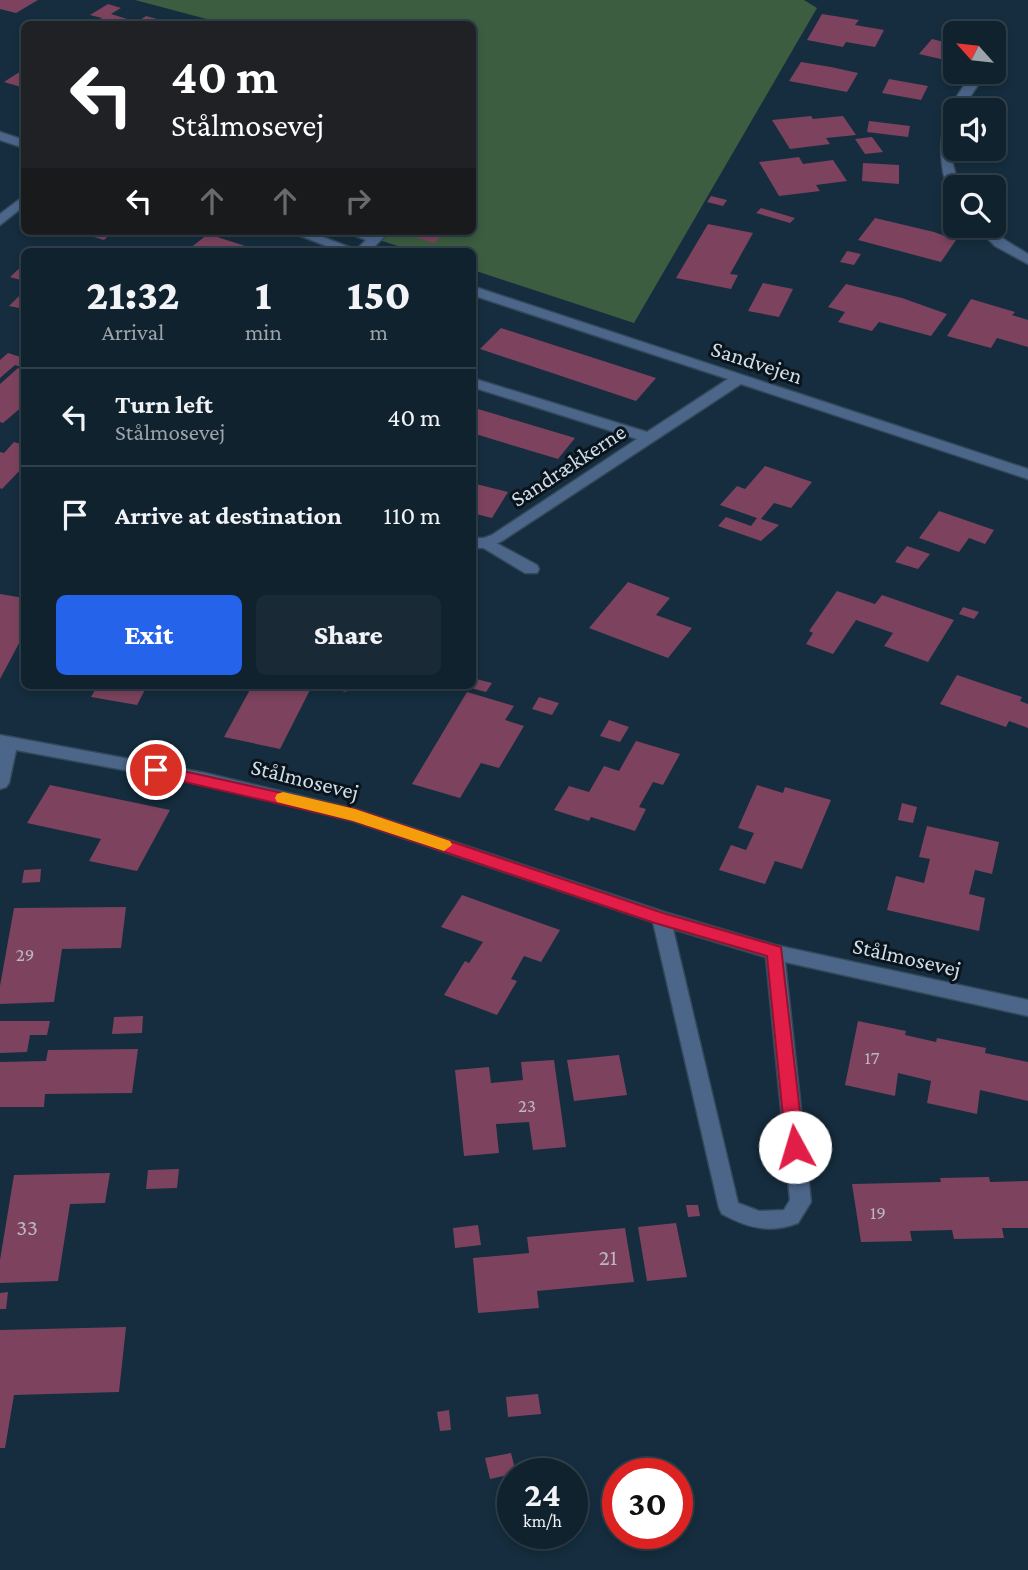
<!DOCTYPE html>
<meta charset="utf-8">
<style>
:root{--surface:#10222e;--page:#192a36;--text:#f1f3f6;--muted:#9ca4aa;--line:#303f4a;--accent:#2563eb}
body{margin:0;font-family:"Crimson Pro",serif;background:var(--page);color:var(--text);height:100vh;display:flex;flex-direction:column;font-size:26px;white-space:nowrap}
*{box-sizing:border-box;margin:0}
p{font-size:23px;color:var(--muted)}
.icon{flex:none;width:38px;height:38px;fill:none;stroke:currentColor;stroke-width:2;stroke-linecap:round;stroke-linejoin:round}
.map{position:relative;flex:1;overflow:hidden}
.sheet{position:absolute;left:21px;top:248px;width:455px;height:441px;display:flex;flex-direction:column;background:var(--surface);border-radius:10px;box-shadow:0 4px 10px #0003,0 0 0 2px var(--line)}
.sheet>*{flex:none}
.top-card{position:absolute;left:21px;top:21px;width:455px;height:214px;border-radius:10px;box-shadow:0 4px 10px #0003,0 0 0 2px var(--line);background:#202124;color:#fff;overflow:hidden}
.needle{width:46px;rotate:297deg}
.tools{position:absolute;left:943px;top:21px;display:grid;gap:14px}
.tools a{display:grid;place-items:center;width:63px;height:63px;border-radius:10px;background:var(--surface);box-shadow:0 4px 10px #0003,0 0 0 2px var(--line);font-size:35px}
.speed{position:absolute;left:497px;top:1458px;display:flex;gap:14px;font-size:35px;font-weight:700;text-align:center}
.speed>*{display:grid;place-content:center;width:91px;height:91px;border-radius:50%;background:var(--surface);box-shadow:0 4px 10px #0003,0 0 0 2px var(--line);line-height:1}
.speed small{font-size:18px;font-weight:400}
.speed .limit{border:10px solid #d22;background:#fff;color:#111}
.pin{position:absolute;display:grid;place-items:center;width:60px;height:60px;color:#fff;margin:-30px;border:4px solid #fff;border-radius:50%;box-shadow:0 2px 7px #0007}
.me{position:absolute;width:77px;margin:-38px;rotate:354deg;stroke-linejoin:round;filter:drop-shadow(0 0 5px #0008)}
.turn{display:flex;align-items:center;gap:24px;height:147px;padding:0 35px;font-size:32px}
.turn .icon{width:91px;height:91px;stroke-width:2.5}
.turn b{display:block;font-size:49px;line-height:60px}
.lanes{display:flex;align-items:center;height:66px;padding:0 35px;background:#0003;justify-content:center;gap:35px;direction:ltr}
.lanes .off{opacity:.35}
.eta{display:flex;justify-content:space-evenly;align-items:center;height:119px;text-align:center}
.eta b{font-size:42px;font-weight:800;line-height:49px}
.button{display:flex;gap:14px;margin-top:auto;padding:14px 35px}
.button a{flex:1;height:80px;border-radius:10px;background:var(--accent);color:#fff;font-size:28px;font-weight:800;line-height:80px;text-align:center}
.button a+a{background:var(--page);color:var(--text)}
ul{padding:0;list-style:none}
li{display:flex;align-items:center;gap:21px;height:98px;padding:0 35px;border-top:2px solid var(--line)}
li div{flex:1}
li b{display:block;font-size:26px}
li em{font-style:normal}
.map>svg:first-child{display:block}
.green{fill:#3c5d40}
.building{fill:#7d435e}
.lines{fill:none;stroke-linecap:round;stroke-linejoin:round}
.service-casing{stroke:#334959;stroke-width:3}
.minor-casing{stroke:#334959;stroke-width:3}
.service{fill:#4c668a;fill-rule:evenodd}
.minor{fill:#4c668a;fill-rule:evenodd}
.route{fill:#e11d48;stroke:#92132f;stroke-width:2}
.slow{fill:#f59e0b}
.labels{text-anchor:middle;stroke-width:6;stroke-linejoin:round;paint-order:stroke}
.number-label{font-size:19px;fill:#bab6c6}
.street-label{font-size:23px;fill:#cfdde9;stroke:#0a141c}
.near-number-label{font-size:23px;fill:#bab6c6}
</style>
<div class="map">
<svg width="1028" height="1570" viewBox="0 0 1028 1570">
<rect width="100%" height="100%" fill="#152d3e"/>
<path class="green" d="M135,0H804L817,8L634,323L473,270L472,252H416L352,231H472V24H211L214,21Z"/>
<path class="building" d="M0,0H38L16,13L0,9Z
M108,4L121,8L111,14L137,22L146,16L157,19L149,24H92L102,18L90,15Z
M822,14L859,20L855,25L884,30L875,47L846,42L843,47L807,40Z
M932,39L956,45V48L945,60L919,54Z
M801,62L831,67L858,73L847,92L789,81Z
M24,69V85L21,87L4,82Z
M889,79L928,86L921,100L882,93Z
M811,116L813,119L843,116L856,135L826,138L830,144L790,149L772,120Z
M869,121L910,126L908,137L867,132Z
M872,137L883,152L865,154L855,139Z
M799,157L803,164L833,160L847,181L816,185L820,191L779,196L759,162Z
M863,163L899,165V184L862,181Z
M711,196L727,200L723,206L707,202Z
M761,208L795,218L790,223L756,213Z
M875,218L934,232L956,240L941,262L858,240Z
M708,224L753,233L730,274L738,275L731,289L676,278Z
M74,231H114L104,240Z
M417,231H446L434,243L411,236Z
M208,234L261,251L260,252H199L189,249Z
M847,251L861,254L854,265L840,262Z
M24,264V281L10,277Z
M763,283L793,289L779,317L748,311Z
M846,284L902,298L947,314L931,336L879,322L872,331L838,322L845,312L828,307Z
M24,291V309L9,306Z
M971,299L1015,312L1012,315L1028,320V347L997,338L991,348L947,336Z
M501,328L656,378L636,401L480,349Z
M8,353L24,358V368L15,365L0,378V360Z
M18,368L24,370V405L3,423L0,422V384Z
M478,409L575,438L558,459L472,433V415Z
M14,442L24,445V466L2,489L0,488V452L4,453Z
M765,466L812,482L791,508L774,503L761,519L779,525L761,541L718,526L726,517L751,526L757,518L720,505L737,486L745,489Z
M472,483L508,492L492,518L472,513Z
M939,511L994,530L985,544L969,538L959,552L919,538Z
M907,546L930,554L918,569L895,562Z
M628,582L670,598L656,615L692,628L668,658L589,628Z
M837,591L875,604L882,595L954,620L928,662L884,646L893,633L856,620L833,654L806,644L813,633L809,631Z
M0,594L24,598V634L0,679Z
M963,607L979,612L974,619L959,614Z
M957,675L1022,697L1020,701L1028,704V728L1009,721L1006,727L940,704Z
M472,678L492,683L486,692L467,687L472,686Z
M97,686H147L137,705L91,697Z
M252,686H312L280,749L224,737Z
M320,686H349L346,692Z
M467,692L514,706L505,720L524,726L499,768L481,763L460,798L412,784Z
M539,697L559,703L552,715L532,709Z
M609,720L629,727L620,742L600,736Z
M636,741L680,754L663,785L653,782L639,807L646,809L635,831L591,817L589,821L554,810L569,786L589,792L604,766L619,771Z
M50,785L170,810L137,871L89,861L101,839L27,823Z
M757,785L783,793L785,787L831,800L802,869L775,861L765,884L719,870L731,845L746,850L754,833L738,828Z
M902,803L917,807L913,823L898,820Z
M927,826L999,842L992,874L975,870L969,894L985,898L979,931L887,910L896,876L924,883L930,859L919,857Z
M41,869L40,882L22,883L24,870Z
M462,895L560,930L541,962L524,956L511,979L517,981L497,1015L444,995L465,961L469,963L483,942L441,927Z
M126,907L121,948L62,949L54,1002L0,1004V986L14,908Z
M143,1016L142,1033L112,1034L114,1017Z
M0,1021H50L47,1035H30L27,1052L0,1053Z
M858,1021L906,1031L905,1035L936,1042L937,1038L986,1048L985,1053L1028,1062V1101L980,1090L977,1114L927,1103L931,1081L898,1073L895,1096L845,1085Z
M138,1049L132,1093L45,1094L44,1107H0V1062L46,1061L48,1050Z
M619,1055L627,1095L574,1101L567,1060Z
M554,1060L566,1147L533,1150L529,1122L496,1124L499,1153L464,1156L455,1070L489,1067L491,1083L523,1080L521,1062Z
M179,1169L177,1188L146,1189L148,1170Z
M110,1173L105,1203L70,1204L58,1281L0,1283V1260L14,1175Z
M989,1177L990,1182L1028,1181V1228H1002L1004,1238L954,1239L952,1230L910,1231L912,1241L861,1242L852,1184L941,1182L940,1178Z
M686,1205H698L700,1216L688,1217Z
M676,1223L687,1277L647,1281L638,1227Z
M478,1225L481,1245L455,1248L453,1228Z
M625,1228L634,1282L537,1291L539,1308L478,1313L473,1258L529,1253L527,1237Z
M8,1292L6,1309H0V1293Z
M126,1327L119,1392L14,1395L5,1448H0V1330Z
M538,1394L541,1414L508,1417L506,1397Z
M449,1410L451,1430L440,1431L437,1412Z
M511,1453L516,1473L490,1479L485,1458Z"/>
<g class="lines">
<defs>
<path id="service" d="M344,231L373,234L376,231H390L369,252H354L366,240Z
M487,538L537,565L539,569L537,573H525L482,547L479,543Z"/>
<path id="minor" d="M975,72H987L961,110H956L952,161L959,187H956V202L950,198C933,148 940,112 975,72Z
M0,132L24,140V148L0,140Z
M24,196V206L0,225V214Z
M975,226H988L1005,240L1028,254V264L995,246Z
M288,231H307L362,252H342Z
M472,286L1028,469V479L741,384L502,541L487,548H472V538H484L492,535L637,439L472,387V378L647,432L728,379L472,295Z
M0,735L205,773L355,809L664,912L775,945L1028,1000V1016L785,962L811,1202L798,1223C770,1234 748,1228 722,1214L719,1208L653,922L353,821L205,785L16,750L9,783L6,787L0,789ZM673,929L766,957L790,1200L784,1210L759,1211L738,1203Z"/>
</defs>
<use href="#service" class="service-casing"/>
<use href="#minor" class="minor-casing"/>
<use href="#service" class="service"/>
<use href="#minor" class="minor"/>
</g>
<path class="route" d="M156,765L355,809L663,913L781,947L804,1147L802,1152L795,1155L788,1152L786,1147L767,956L655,923L353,821L150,774L148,770Z"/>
<path class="slow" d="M283,792L355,809L450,841L452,845L444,851L353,821L277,802L275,798L277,794Z"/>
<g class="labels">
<g class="number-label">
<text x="25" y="961">29</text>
<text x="872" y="1064">17</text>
<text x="527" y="1112">23</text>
<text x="878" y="1219">19</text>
</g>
<g class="street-label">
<text transform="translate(757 362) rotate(18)" y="8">Sandvejen</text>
<text transform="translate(568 465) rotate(-33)" y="8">Sandrækkerne</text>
<text transform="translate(305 779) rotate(14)" y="8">Stålmosevej</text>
<text transform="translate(907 957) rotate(13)" y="8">Stålmosevej</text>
</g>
<g class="near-number-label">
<text x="27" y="1235">33</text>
<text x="608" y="1265">21</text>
</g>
</g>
</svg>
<div class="tools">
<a><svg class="needle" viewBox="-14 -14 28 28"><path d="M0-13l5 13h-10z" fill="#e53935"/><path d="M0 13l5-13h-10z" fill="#9ca4aa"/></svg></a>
<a><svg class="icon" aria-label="sound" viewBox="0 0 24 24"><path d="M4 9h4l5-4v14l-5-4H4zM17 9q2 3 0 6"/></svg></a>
<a><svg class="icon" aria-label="search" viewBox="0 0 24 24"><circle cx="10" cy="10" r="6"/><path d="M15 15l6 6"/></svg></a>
</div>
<div class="speed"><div>24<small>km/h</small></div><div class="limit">30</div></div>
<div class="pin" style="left:156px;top:770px;background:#d93025"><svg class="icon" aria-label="arrive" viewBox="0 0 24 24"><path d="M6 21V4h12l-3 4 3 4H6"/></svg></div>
<svg class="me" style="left:795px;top:1147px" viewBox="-20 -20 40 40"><circle r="19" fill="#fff"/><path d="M0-13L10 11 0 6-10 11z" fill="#e11d48"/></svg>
<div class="top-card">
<div class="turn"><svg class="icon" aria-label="left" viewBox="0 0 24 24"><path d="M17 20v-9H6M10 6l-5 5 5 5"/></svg><div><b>40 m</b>Stålmosevej</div></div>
<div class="lanes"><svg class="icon" aria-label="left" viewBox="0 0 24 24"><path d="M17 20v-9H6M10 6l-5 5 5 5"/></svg><svg class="icon off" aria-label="ahead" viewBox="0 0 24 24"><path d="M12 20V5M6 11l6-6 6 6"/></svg><svg class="icon off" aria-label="ahead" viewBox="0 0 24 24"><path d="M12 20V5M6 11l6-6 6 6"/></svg><svg class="icon off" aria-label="right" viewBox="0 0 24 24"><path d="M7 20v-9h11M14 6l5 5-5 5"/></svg></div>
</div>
<section class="sheet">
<div class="eta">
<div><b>21:32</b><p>Arrival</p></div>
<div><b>1</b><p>min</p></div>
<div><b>150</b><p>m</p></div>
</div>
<ul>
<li><svg class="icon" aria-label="left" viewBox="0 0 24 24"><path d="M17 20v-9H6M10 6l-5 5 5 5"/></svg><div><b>Turn left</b><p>Stålmosevej</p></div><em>40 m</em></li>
<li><svg class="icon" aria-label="arrive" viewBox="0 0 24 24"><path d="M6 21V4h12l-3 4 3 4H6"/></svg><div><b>Arrive at destination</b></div><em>110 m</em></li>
</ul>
<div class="button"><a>Exit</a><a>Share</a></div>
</section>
</div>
